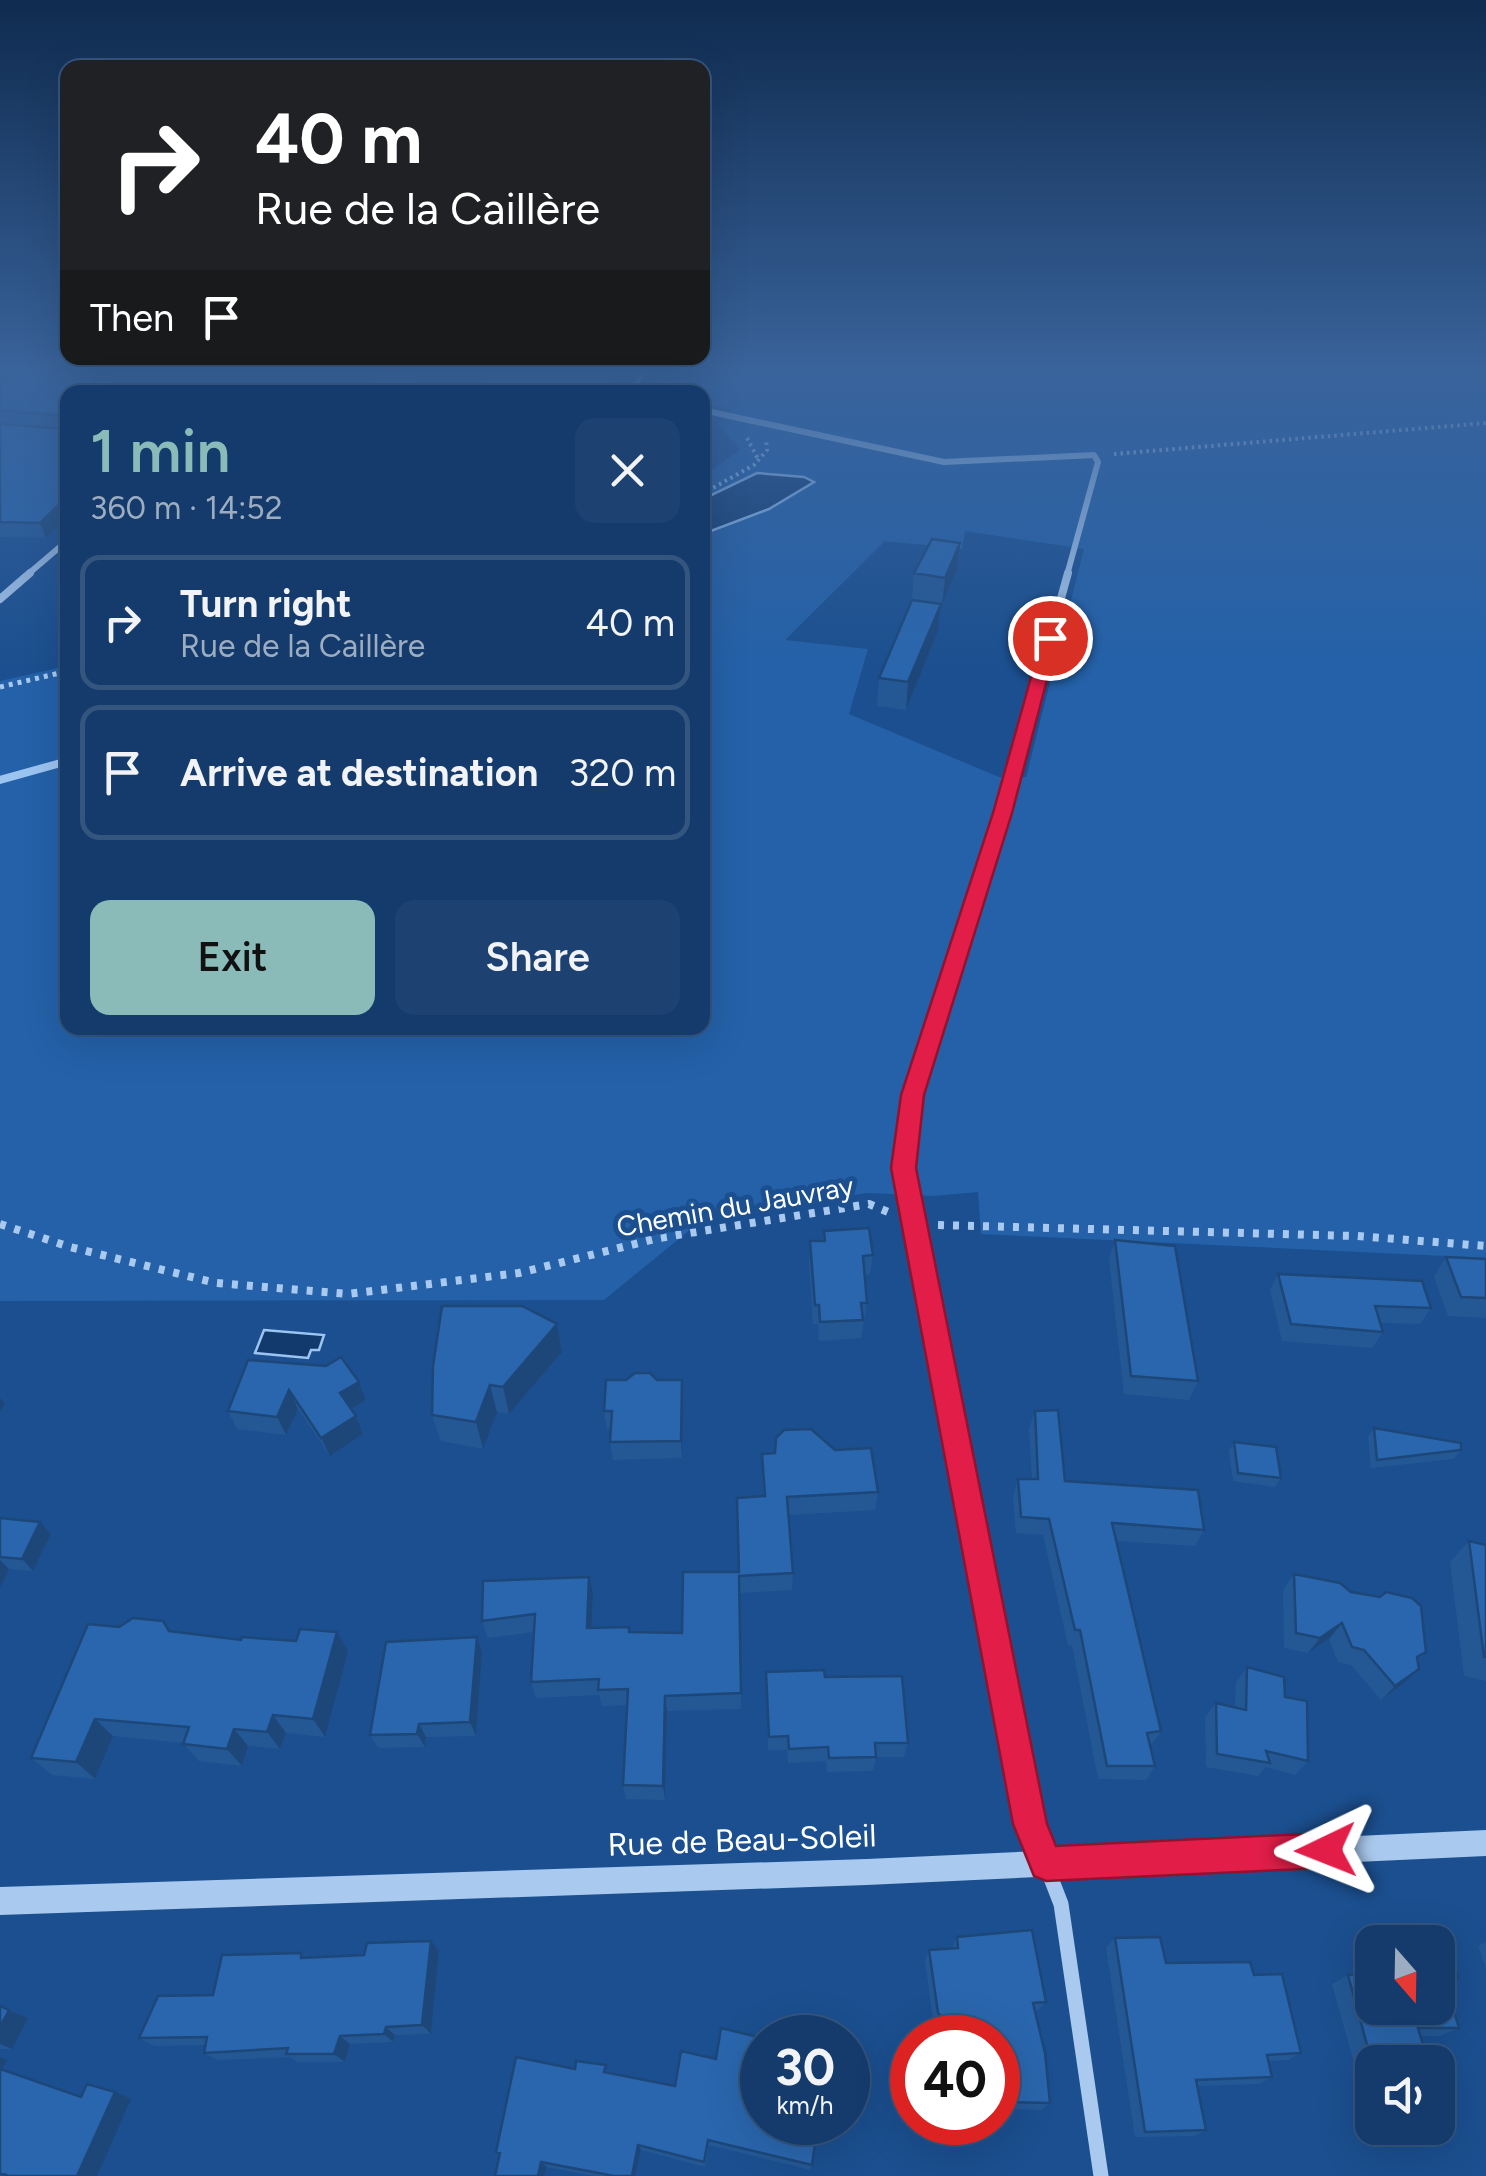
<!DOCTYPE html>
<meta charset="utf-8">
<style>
:root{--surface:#143b6b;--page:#1d4271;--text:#f1f3f6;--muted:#9dadc1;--line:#33557e;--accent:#8bbbb9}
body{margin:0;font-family:Figtree,sans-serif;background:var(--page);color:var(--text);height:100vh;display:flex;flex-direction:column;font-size:38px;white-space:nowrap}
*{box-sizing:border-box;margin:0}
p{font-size:32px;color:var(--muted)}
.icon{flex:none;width:55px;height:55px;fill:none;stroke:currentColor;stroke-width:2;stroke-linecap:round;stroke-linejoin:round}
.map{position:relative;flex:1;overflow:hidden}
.sheet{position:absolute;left:60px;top:385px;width:650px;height:650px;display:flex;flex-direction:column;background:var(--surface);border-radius:20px;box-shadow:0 10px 40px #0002,0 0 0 2px var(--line)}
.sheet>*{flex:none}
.guide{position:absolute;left:60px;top:60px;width:650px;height:305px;border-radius:20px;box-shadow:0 10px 40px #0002,0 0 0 2px var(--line);background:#202124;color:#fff;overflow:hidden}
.needle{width:65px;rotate:160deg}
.tools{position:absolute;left:1355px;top:1925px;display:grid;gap:20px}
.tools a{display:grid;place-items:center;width:100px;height:100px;border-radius:20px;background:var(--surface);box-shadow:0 10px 40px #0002,0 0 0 2px var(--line);font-size:50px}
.speed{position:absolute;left:740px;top:2015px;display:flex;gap:20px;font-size:50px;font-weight:700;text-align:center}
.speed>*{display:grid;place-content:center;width:130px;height:130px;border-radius:50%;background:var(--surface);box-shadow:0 10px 40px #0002,0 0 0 2px var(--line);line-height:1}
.speed small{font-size:25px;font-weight:400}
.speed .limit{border:15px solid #d22;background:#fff;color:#111}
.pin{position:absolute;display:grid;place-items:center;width:85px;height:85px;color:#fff;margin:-42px;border:5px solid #fff;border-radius:50%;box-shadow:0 2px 10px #0007}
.me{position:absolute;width:110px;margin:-55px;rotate:268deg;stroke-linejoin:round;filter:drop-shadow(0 0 8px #0008)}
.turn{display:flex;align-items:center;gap:35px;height:210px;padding:0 30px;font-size:45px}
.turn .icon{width:130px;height:130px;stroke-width:2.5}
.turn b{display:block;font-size:70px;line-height:85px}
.then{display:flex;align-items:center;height:95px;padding:0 30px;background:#0003;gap:20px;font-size:38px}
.round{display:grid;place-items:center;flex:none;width:105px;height:105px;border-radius:20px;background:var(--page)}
.summary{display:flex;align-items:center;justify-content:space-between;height:170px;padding:0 30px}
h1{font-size:60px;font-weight:600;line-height:75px;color:var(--accent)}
.action{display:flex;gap:20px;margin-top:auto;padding:20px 30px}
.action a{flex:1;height:115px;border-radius:20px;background:var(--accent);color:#111;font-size:40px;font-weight:600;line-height:115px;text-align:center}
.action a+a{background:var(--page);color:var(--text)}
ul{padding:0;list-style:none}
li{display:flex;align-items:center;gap:30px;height:135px;margin:0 20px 15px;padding:0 10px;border:5px solid var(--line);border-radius:20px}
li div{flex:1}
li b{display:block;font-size:38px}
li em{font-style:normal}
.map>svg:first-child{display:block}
.green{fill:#2461a8;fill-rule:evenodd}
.water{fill:#123a6d;stroke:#9cc4f0;stroke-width:2.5}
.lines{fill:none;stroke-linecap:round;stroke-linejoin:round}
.stream{stroke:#9cc4f0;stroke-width:8}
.path-far2{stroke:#a9c9ee;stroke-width:4;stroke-dasharray:2.5 4;stroke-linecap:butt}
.path-far1{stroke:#a9c9ee;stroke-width:5;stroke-dasharray:4 5;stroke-linecap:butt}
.path{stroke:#a9c9ee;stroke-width:8;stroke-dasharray:6 9;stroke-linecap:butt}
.service{stroke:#a9c9ee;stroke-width:4}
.minor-far4{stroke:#a9c9ee;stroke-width:6}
.minor-far3{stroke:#a9c9ee;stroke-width:8}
.minor-far2{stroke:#a9c9ee;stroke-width:10}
.minor-far1{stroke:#a9c9ee;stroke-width:12}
.minor{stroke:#a9c9ee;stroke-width:15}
.tertiary{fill:#a9c9ee;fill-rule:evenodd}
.wall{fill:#245895;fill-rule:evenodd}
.shaded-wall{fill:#1d4779}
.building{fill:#2a66ad;stroke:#1d4779;stroke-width:2.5}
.route{fill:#e11d48;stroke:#92132f;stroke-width:2.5}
.labels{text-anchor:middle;stroke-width:10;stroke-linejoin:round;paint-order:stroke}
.street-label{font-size:28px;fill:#fff;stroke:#1b4f8f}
.near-street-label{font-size:32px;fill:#fff;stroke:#1b4f8f}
</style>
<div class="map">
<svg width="1486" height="2176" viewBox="0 0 1486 2176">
<rect width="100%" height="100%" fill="#1b4f8f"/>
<path class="green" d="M664,368H1486V1258L981,1234L978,1192L933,1196L868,1193L707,1216L604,1300L0,1301V681L67,666L68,1028H702L703,476L740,450L718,424L733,409L703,404L702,392H643ZM965,531L1084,549L1026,777H999L849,714L868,649L785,640L885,541L962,549Z"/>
<path class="water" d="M757,473L804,477L814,482L769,509L703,534V499Z
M264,1330L324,1335L319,1350H311L308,1358L255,1353Z"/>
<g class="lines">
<path class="stream" d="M0,780L68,761"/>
<path class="path-far2" d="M747,438L758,459
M1114,454L1486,423
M702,494L754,465L767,450L766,440"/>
<path class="path-far1" d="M0,687L68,671"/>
<path class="path" d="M0,1224L70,1247L216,1283L348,1294L519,1273L659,1238L869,1204L893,1214
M938,1225L1357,1236L1486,1246"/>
<path class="service" d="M631,392L648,368"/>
<path class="minor-far4" d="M702,410L944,462L1094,455L1098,462L1067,575
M27,575L68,540"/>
<path class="minor-far3" d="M0,599L30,573
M994,840L1068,573"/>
<path class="minor-far2" d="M906,1180L904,1168L913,1095L995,838"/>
<path class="minor-far1" d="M906,1178L990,1617"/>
<path class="minor" d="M990,1614L1030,1824L1061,1904L1101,2176"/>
<path class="tertiary" d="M1486,1830V1856L867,1885L0,1915V1887L867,1859Z"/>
</g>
<path class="wall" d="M102,386L230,387L231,392H68V517L46,538L0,537V387Z
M960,543L957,569L941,605L938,631L906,710L877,706L879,678L912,600L914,573Z
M824,1231L873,1255L870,1274L865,1275L867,1303L861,1338L819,1341L818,1324H813L809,1260L810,1241H823Z
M1115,1240L1198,1381L1189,1400L1124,1394L1109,1259Z
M1446,1257L1486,1259V1318L1448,1316L1434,1277Z
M1278,1274L1431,1308L1420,1324L1380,1323L1383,1332L1372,1348L1282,1341L1270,1290Z
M557,1324L562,1352L509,1414L497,1412L483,1449L441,1441L432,1415Z
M248,1360L359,1382L366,1400L351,1409L356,1416L363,1434L330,1456L298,1409L286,1435L237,1429L228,1411Z
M683,1398L682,1458L613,1460L610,1442L611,1429H607L604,1411Z
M1035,1411L1065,1481L1204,1530L1195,1546L1116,1541L1161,1731L1152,1744L1150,1745L1155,1766L1146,1780L1098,1779L1072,1645H1068L1043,1535L1016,1533L1013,1496L1018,1479H1032L1029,1429Z
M1374,1428L1461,1450L1454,1459L1371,1468L1368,1437Z
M1234,1442L1281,1478L1275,1487L1233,1481L1229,1451Z
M762,1454L878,1492L875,1510L788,1515L793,1573L792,1590L739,1593L741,1709L667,1711L665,1800L626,1799L623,1785L627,1705L602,1706L599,1695L536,1698L531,1682L534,1632L488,1638L482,1621L593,1594L592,1628L630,1632L682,1633L739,1572L763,1496Z
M0,1518L51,1534L33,1571L9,1569L0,1588Z
M1469,1541L1486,1545V1681L1464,1676L1450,1562Z
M1294,1574L1426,1652L1418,1660L1419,1669L1404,1683L1381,1700L1351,1665L1338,1662L1329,1639L1308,1653L1284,1648L1283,1590Z
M171,1631L348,1652L325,1737L286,1733L280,1749L248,1746L242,1766L199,1761L183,1743L113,1736L95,1779L52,1775L31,1758Z
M477,1637L482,1652L476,1736L426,1737L425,1747L378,1748L370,1735Z
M1247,1667L1308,1761L1295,1775L1266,1767L1258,1776L1206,1767L1205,1717L1216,1703L1235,1708L1236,1682Z
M766,1672L825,1677L908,1743L904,1757H876L873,1771L827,1772L826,1761L788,1763L787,1750H768Z
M1441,1925L1458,1978L1445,1985L1459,2028L1440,2036H1421L1428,2062H1372V2088H1361L1332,1984L1348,1975L1364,1974L1354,1937L1370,1927ZM1372,1942H1438V2008H1372Z
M957,1937L1046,2002L1038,2010L1035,2011L1050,2103L1041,2110L1002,2109L998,2060V2038H962V2032L940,2028L933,2021L925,1960L929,1950L952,1948Z
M1115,1938L1166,1963L1254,1975L1301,2053L1288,2060L1268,2061L1272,2077L1259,2084L1198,2086L1206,2130L1194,2136L1135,2137L1106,1948Z
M431,1941L439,1951L431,2034L395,2035L393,2042L350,2044L345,2062H298L290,2057L218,2060L204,2053L206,2045L155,2046L139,2038L213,1995L306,1958L364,1955Z
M1486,1942V1968L1478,1946Z
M0,2006L28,2018L12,2049H0Z
M575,2069L609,2073L812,2165L810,2170L709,2145L705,2167L641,2150L635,2176H594L547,2167L544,2176H495L500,2156L496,2152Z"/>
<path class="shaded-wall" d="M99,368H110L99,392L91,386Z
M611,384V392H593V386Z
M68,496V517L46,538L40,523Z
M960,543L957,569L942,605L945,578Z
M941,604L938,631L906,710L908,682Z
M557,1324L562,1352L509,1414L503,1387Z
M682,1380L683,1398L682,1458L681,1441Z
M359,1382L366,1400L347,1411L340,1393Z
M490,1385L497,1412L483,1449L476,1422Z
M289,1390L298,1409L286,1435L277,1417Z
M0,1398L5,1404L0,1412Z
M356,1416L363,1434L330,1456L321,1438Z
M40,1522L51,1534L33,1571L22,1559Z
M0,1560L9,1569L0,1588Z
M589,1577L593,1594L591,1645L587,1628Z
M1342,1623L1329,1639L1308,1653L1320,1638Z
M337,1632L348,1652L325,1737L313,1719Z
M477,1637L482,1652L476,1736L470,1722Z
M1419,1669L1404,1683L1381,1700L1395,1686Z
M665,1696L667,1711L665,1800L663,1786Z
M273,1715L286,1733L280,1749L267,1732Z
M95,1719L113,1736L95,1779L76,1762Z
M419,1724L426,1737L425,1747L417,1734Z
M234,1729L248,1746L242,1766L227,1749Z
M431,1941L439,1951L431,2034L422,2025Z
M9,2010L28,2018L12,2049L0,2044V2027Z
M386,2027L395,2035L393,2042L384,2034Z
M340,2036L350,2044L345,2062L334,2054Z
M0,2057L7,2060L2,2070H0Z
M115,2092L131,2099L97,2176H77Z
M638,2145L641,2150L635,2176H632Z
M541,2162L547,2167L544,2176H538Z"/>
<path class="building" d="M11,368H99L91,386L190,383L230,387L225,392H68V421L64,416L0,410V387Z
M371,368H406V372L418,376L420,392H313L316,384L373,381Z
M484,368H605L611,384L593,386L597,392H429L484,386Z
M0,424L62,429L68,425V496L40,523L0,522Z
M932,539L960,543L945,578L914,573Z
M912,600L941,604L908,682L879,678Z
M869,1228L873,1255L863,1256L867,1303H861L863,1320L820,1322L819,1305H815L810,1241H825L824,1231Z
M1115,1240L1175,1246L1198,1381L1131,1376Z
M1446,1257L1486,1259V1298L1461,1297Z
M1278,1274L1422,1281L1431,1308L1375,1306L1383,1332L1291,1324Z
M442,1306H522L557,1324L503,1387L490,1385L476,1422L432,1415L433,1366Z
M341,1357L359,1382L340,1393L356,1416L321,1438L289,1390L277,1417L228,1411L248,1360L326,1366Z
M635,1373H650L657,1380H682L681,1441L610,1442L612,1411H604L606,1380H626Z
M1058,1410L1065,1481L1198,1490L1204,1530L1112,1523L1161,1731L1147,1733L1155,1766H1107L1080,1630H1075L1049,1519L1021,1517L1018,1479H1038L1035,1411Z
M1374,1428L1461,1443V1450L1377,1460Z
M811,1429L835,1450L871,1448L878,1492L787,1497L793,1573L739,1576L741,1693L665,1696L663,1786L623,1785L628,1689L598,1690L599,1679L531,1682L535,1614L482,1621L483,1581L589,1577L587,1628L629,1627V1632L682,1633L683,1572H739L737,1498L765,1496L762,1454L775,1453L776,1438L784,1430Z
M1234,1442L1276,1447L1281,1478L1238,1473Z
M0,1518L40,1522L22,1559L0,1557Z
M1469,1541L1486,1545V1657H1484Z
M1294,1574L1340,1583L1351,1592L1380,1597L1386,1592L1412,1598L1421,1606L1426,1652L1417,1657L1419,1669L1395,1686L1364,1650L1352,1647L1342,1623L1320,1638L1296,1633Z
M133,1618L163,1621L169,1631L241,1640L242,1637L296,1641L300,1629L337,1632L313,1719L273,1715L267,1732L234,1729L227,1749L183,1744L189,1727L95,1719L76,1762L31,1758L88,1624L119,1627Z
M477,1637L470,1722L419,1724L417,1734L370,1735L386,1642Z
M1247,1667L1284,1677L1285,1697L1307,1701L1308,1761L1266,1751L1270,1763L1217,1754L1216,1703L1246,1710Z
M824,1670L825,1677L902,1676L908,1743H875L876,1757L829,1758L828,1747L789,1749L788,1736L769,1737L766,1672Z
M1441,1925L1458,1978L1444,1979L1459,2028H1418L1428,2062L1372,2063L1348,1975L1372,1974V2008H1438V1942H1374L1370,1927Z
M1032,1930L1046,2002L1033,2003L1045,2053L1050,2103L1009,2102L1004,2052L998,2051V2038H968V2024L946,2020L938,2013L929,1950L958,1948L957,1937Z
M1160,1937L1166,1963L1250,1962L1254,1975L1282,1974L1301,2053L1267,2055L1272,2077L1196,2080L1206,2130L1145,2132L1115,1938Z
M431,1941L422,2025L386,2027L384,2034L340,2036L334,2054H286L288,2048L204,2053L207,2037L139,2038L158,1996L213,1995L222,1955L301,1953V1958L364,1955L367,1943Z
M0,2006L9,2010L0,2027Z
M721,2028L762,2038V2122H818L812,2165L708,2140L704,2162L638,2145L632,2176H614L541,2162L538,2176H495L500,2153L496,2152L516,2057L575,2069L576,2061L606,2065L604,2072L675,2086L681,2051L716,2059Z
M0,2069L81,2097L87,2084L115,2092L77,2176H9L0,2173Z"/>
<linearGradient id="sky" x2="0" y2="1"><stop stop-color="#0f2b4f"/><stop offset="0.55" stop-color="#39639b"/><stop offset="1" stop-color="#39639b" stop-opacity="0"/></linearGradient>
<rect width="1486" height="672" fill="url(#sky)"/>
<path class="route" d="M1050,633L1058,638L1012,813L924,1095L916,1168L1047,1824L1056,1846L1326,1833L1339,1838L1344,1850L1339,1863L1326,1868L1046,1881L1034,1876L1013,1824L891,1168L901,1095L993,813L1042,638Z"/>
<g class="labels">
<g class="street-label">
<text transform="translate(735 1206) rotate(-10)" y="10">Chemin du Jauvray</text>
</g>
<g class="near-street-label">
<text transform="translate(742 1840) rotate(-2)" y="11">Rue de Beau-Soleil</text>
</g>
</g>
</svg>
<div class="tools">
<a><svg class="needle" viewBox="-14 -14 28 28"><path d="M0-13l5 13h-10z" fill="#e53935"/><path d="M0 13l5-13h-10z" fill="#9dadc1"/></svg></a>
<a><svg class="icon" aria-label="sound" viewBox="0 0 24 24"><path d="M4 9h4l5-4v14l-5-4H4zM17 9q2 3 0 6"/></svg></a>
</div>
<div class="speed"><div>30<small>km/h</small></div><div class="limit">40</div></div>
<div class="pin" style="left:1050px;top:638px;background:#d93025"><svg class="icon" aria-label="arrive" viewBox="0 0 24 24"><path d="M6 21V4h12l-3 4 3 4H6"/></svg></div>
<svg class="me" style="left:1326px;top:1850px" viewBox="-20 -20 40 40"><path d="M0-17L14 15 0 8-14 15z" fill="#e11d48" stroke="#fff" stroke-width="4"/></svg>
<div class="guide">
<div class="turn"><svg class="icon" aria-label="right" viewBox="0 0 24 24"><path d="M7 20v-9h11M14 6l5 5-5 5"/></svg><div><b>40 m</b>Rue de la Caillère</div></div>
<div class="then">Then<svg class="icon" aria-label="arrive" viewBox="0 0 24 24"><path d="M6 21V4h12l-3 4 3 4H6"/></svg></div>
</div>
<section class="sheet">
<div class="summary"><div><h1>1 min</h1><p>360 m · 14:52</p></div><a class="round"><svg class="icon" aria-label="close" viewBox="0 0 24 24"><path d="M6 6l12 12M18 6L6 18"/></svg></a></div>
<ul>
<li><svg class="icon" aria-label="right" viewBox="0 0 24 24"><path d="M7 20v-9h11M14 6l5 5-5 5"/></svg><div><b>Turn right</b><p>Rue de la Caillère</p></div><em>40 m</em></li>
<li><svg class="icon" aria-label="arrive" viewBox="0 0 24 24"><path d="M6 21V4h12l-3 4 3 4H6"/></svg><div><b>Arrive at destination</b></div><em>320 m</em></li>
</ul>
<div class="action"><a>Exit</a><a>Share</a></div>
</section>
</div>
